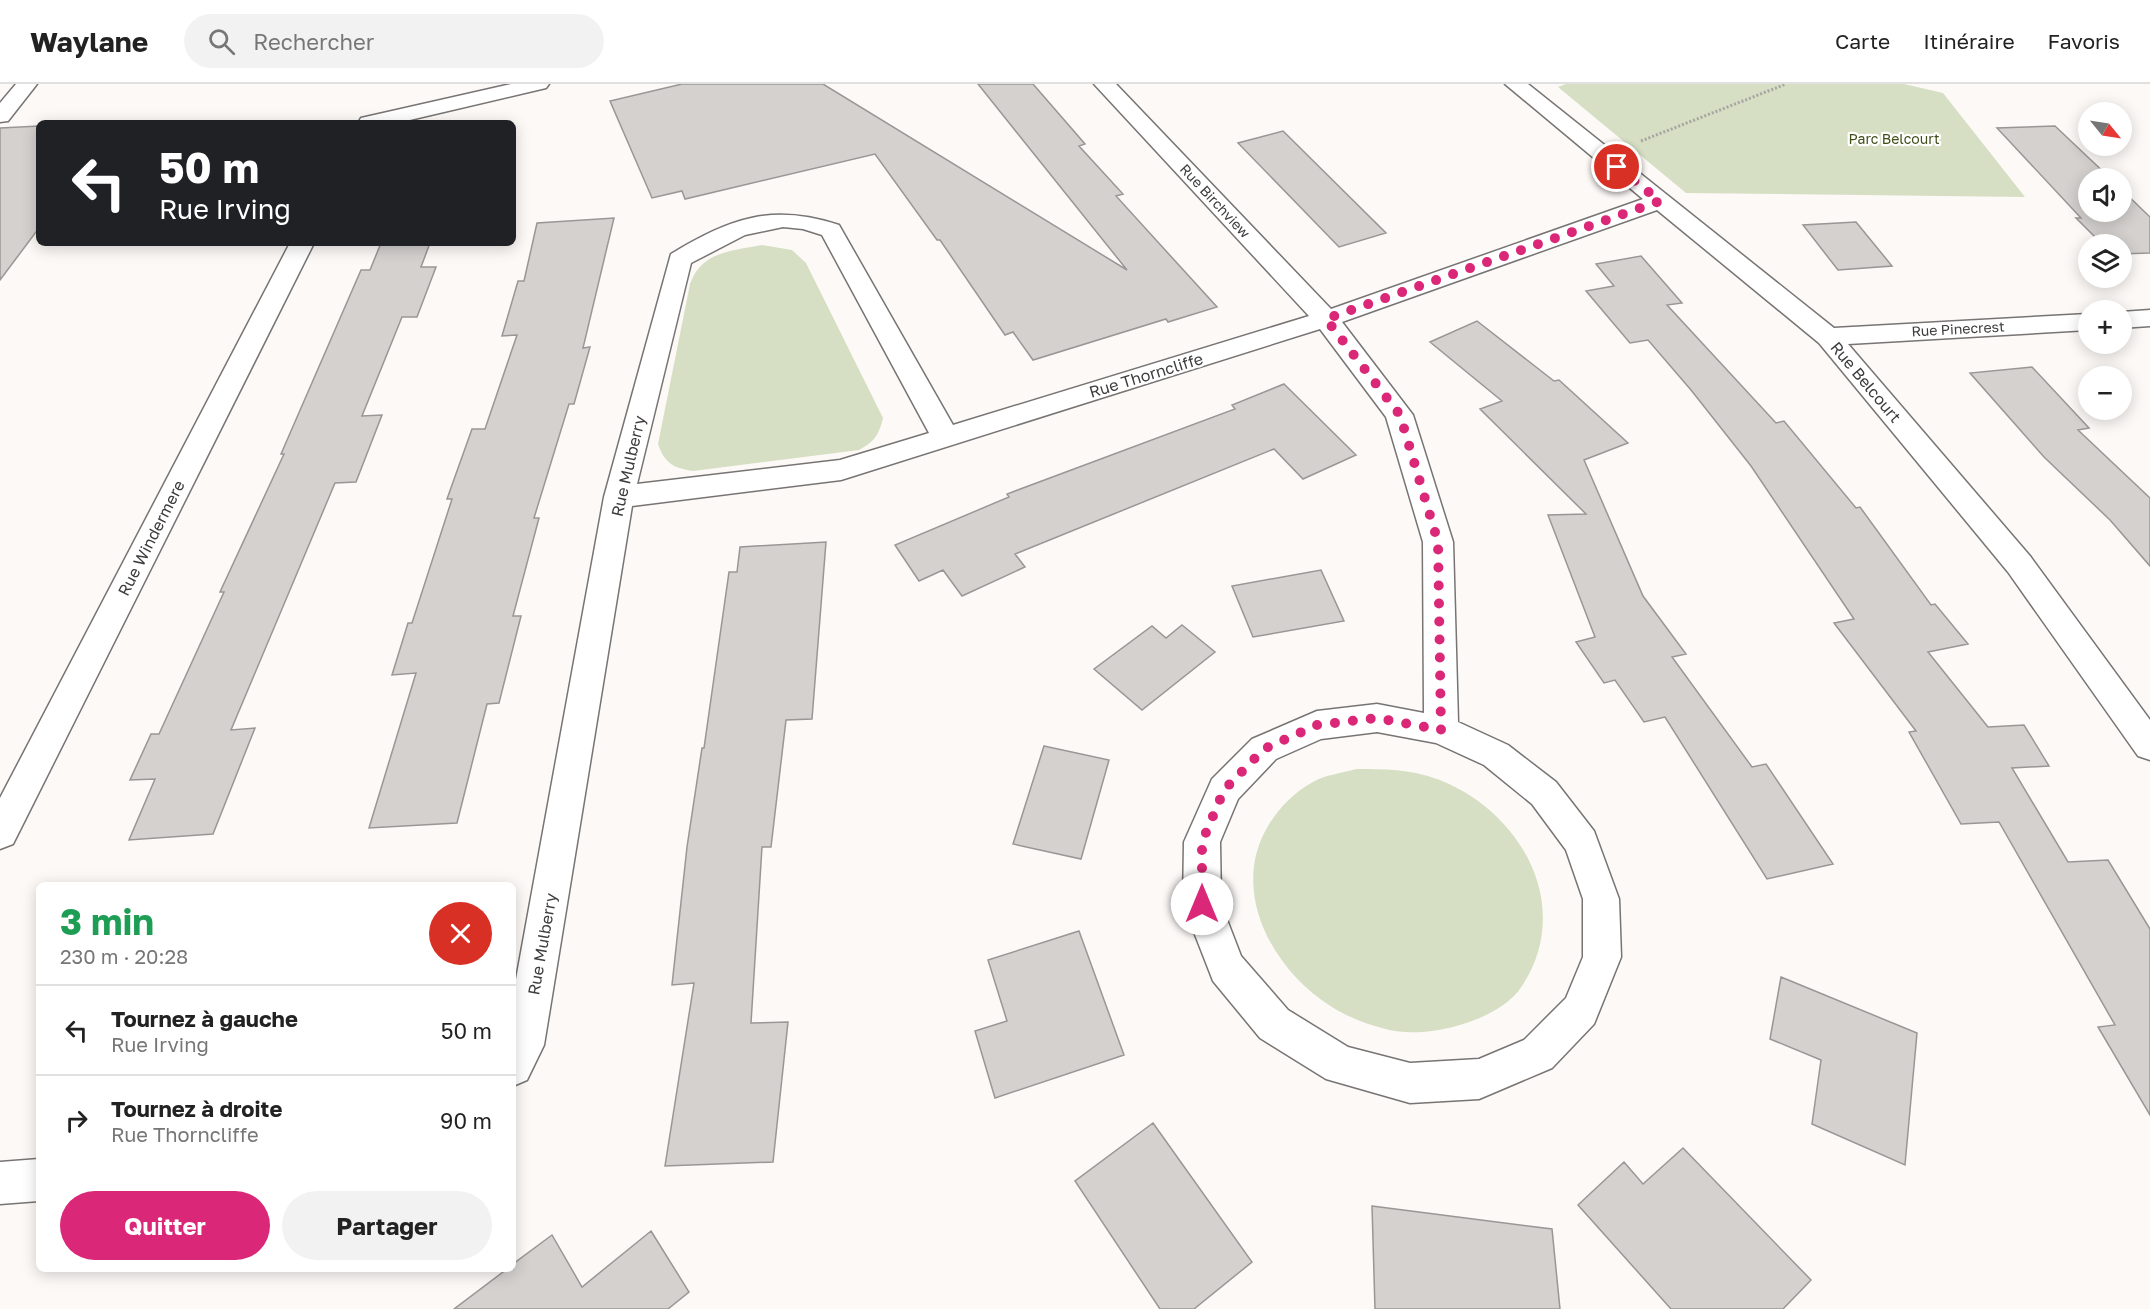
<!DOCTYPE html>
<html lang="fr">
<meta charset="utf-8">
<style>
:root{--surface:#fff;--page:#f2f2f2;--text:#222;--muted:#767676;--line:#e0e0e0;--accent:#db2777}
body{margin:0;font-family:"Golos Text",sans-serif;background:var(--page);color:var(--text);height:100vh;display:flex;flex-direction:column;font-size:22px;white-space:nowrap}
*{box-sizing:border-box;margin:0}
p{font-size:20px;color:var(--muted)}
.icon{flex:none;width:33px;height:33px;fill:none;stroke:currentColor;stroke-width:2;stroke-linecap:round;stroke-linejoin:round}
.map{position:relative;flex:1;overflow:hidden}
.details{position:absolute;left:36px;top:798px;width:480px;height:390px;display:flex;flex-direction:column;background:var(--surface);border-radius:9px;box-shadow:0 3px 15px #0003}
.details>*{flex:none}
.banner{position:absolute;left:36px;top:36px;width:480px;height:126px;border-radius:9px;box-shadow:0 3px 15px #0003;background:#202124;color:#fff;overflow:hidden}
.needle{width:39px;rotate:120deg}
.controls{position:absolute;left:2078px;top:18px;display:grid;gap:12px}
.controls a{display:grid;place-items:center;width:54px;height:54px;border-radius:50%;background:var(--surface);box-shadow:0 3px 15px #0003;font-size:30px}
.pin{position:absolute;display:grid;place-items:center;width:51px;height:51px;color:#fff;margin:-26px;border:3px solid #fff;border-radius:50%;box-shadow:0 2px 6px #0007}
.me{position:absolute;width:66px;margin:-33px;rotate:0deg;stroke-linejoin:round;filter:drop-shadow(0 0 4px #0008)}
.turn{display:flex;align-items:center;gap:21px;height:126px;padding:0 24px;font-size:27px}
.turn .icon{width:78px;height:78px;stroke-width:2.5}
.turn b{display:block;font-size:42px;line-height:51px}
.round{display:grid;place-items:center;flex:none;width:63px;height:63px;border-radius:32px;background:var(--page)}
.summary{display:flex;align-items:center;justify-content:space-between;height:102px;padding:0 24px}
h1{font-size:36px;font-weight:700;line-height:45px;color:#1e9e55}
.action{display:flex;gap:12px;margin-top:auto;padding:12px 24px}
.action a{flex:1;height:69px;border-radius:36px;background:var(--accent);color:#fff;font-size:24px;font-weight:700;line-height:69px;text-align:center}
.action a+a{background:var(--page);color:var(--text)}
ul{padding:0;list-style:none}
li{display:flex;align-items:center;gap:18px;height:90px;padding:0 24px;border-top:2px solid var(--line)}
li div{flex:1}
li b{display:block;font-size:22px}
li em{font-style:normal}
header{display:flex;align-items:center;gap:36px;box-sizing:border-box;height:84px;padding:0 30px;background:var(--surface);border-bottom:2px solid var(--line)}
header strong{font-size:28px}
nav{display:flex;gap:33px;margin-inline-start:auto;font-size:21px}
.search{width:420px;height:54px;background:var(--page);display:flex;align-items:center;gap:15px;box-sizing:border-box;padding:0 21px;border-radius:33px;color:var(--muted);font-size:22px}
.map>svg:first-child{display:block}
.green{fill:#d6dfc3}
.building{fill:#d4d1cf;stroke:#9a9695;stroke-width:1.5}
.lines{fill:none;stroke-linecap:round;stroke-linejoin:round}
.minor-casing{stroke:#777473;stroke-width:3}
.path{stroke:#a7a4a3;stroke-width:3;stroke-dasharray:2 2;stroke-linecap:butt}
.minor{fill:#fff;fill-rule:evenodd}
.route{stroke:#db2777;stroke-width:10;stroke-dasharray:0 18}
.labels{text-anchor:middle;stroke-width:4.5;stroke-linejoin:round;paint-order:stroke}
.far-park-label{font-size:14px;fill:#404e19;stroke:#fff}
.far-street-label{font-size:14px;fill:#3d3b3b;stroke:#fff}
.street-label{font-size:16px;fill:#3d3b3b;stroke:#fff}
</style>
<header>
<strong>Waylane</strong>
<div class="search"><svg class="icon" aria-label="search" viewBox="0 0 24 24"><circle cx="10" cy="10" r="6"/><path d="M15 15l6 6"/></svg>Rechercher</div>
<nav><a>Carte</a><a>Itinéraire</a><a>Favoris</a></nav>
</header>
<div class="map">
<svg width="2150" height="1225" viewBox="0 0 2150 1225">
<rect width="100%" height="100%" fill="#fcf9f7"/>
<path class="green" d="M1566,0H1904L1943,9L2025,113L1686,109L1558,3Z
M762,161L792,166L806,179L883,334C879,351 874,358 859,366L693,387C674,384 665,380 658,360L690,200C702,167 731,167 762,161Z
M1356,685C1384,685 1410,685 1437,695C1520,726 1575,821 1522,902C1510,921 1483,934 1463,940C1438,948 1407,952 1382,944C1366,940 1346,932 1332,923C1273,887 1229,807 1268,742C1279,724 1294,708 1313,698C1325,691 1342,689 1356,685Z"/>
<path class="building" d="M682,0H823L1127,186L978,0H1033L1085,60L1079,62L1123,110L1116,112L1217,223L1168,238L1166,235L1033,276L1013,248L1005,251L940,156H937L875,70L685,115L682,107L652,114L610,17Z
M39,42V144L0,196V44Z
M2055,42L2110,94H2088V128H2121V105L2150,133V169L2121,170V160H2102L2076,134H2081L1997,44Z
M1283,47L1386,149L1339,163L1238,59Z
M614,134L583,264L590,263L574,320H569L534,434H539L513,532H521L499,619L487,620L457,739L369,744L416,589L392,591L408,539H412L452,415H447L472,345H485L517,251L502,252L518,197H524L537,139Z
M1856,138L1892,182L1838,186L1803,141Z
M381,159H430L421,183H436L417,233H402L362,332L382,331L356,398L335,399L231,646L255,644L213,750L129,756L155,695L130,696L151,650H159L224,508H220L284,370H281L361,186H370Z
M1641,172L1682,219L1667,221L1776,339L1784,337L1856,424L1860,423L1931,521L1935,520L1968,560L1928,568L1988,643L2024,641L2049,682L2012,684L2068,778L2108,776L2150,845V1031L2098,943L2115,941L1999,738L1961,740L1909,648L1916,647L1834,539L1854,535L1751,382L1691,306L1648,256L1630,259L1586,207L1614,202L1596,180Z
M1477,237L1554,297L1559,296L1628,359L1584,376L1643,512L1686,570L1672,573L1752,683L1766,680L1833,780L1767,795L1665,633L1644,638L1615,596L1604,599L1576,558L1595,553L1548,431L1586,430L1480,325L1502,317L1430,258Z
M2032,283L2089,344L2078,346L2150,414V482L2110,436L2044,373L1970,289Z
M1284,300L1356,371L1303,395L1274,365L1015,470L1025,483L962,512L943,486L919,497L895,461L1009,413L1007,410L1235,325L1232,321Z
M826,458L812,635L786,636L771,763H762L751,939L788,938L773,1078L665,1082L694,899L672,901L687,763L702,664H704L729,488H737L740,463Z
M1321,486L1344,537L1253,553L1232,502Z
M1182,541L1215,568L1142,626L1094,585L1152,542L1166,554Z
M1044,662L1109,676L1081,775L1013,760Z
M1079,847L1124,971L995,1014L975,947L1007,937L988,876Z
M1781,893L1917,949L1905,1081L1812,1040L1821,976L1770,955Z
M1153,1039L1252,1178L1194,1225H1160L1075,1097Z
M1683,1064L1811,1196L1783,1225H1671L1578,1121L1624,1078L1643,1100Z
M1372,1122L1552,1145L1560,1225H1375Z
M651,1147L689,1208L668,1225H454L507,1185H513V1180L552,1151L582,1203Z"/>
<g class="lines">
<defs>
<path id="minor" d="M16,0H37L8,37L0,38V19Z
M511,0H549L546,4L397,39H358L361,34Z
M1094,0H1116L1331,225L1643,115L1505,0H1528L1834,244L2088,230V246L1848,260L2030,472L2150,636V676L2138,672L2008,488L1819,259L1657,126L1342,238L1413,331L1453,458L1458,638L1508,661L1556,698L1594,747L1619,815L1621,873L1594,940L1552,984L1479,1015L1410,1019L1326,995L1260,954L1213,897L1208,884L1183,820L1184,758L1212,695L1252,655L1317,627L1377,620L1424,629L1423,458L1386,333L1320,245L841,396L632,422L544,961L527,996L513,1002V912L604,413L671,170C731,134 772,119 839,141L953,341L1309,232ZM783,143L803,145L822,151L929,349L840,376L637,400L691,179L745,151ZM1377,648L1436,659L1484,681L1532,720L1566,766L1583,815V873L1566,914L1524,956L1479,975L1410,979L1348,963L1288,926L1241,872L1221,820L1220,758L1238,715L1276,675L1321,655Z
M290,159H314L13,760L0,765V714Z
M2150,226V242L2121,244V228Z
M39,1075V1117L0,1120V1078Z"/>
</defs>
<use href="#minor" class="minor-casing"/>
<path class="path" d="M1641,57L1786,0"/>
<use href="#minor" class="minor"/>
</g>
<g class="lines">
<path class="route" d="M1202,820V758L1224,706L1264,665L1317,641L1377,634L1441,646L1438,458L1400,331L1326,235L1660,117L1617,83"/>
</g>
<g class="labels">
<g class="far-park-label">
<text x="1894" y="60">Parc Belcourt</text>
</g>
<g class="far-street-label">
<text transform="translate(1215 117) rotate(47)" y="5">Rue Birchview</text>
<text transform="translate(1958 245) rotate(-3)" y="5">Rue Pinecrest</text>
</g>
<g class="street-label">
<text transform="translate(1146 291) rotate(-17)" y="6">Rue Thorncliffe</text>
<text transform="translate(1866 298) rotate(50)" y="6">Rue Belcourt</text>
<text transform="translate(628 382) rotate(-77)" y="6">Rue Mulberry</text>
<text transform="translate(151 454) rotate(-63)" y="6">Rue Windermere</text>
<text transform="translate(542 860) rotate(-80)" y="6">Rue Mulberry</text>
</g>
</g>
</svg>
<div class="controls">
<a><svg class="needle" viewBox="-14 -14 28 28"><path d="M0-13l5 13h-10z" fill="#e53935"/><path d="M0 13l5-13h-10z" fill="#767676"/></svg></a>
<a><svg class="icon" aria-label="sound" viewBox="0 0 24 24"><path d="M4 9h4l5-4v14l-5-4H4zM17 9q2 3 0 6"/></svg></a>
<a><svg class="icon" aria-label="layers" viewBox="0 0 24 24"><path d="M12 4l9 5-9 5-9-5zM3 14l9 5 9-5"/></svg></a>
<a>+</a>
<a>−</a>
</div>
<div class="pin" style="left:1617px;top:83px;background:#d93025"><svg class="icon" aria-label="arrive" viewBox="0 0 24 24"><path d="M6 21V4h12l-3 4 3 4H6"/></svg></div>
<svg class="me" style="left:1202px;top:820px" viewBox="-20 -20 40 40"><circle r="19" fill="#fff"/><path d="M0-13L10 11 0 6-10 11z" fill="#db2777"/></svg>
<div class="banner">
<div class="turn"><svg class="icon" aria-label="left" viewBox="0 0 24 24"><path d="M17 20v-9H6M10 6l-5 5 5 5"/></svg><div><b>50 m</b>Rue Irving</div></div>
</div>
<section class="details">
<div class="summary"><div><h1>3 min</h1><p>230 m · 20:28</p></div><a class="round" style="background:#d93025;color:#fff"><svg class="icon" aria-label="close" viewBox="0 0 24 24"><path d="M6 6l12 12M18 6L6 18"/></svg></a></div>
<ul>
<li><svg class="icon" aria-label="left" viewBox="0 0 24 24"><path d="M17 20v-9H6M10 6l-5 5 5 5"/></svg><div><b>Tournez à gauche</b><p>Rue Irving</p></div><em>50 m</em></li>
<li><svg class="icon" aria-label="right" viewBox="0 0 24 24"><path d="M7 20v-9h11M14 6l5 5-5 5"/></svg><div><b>Tournez à droite</b><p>Rue Thorncliffe</p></div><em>90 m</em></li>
</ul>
<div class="action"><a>Quitter</a><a>Partager</a></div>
</section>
</div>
